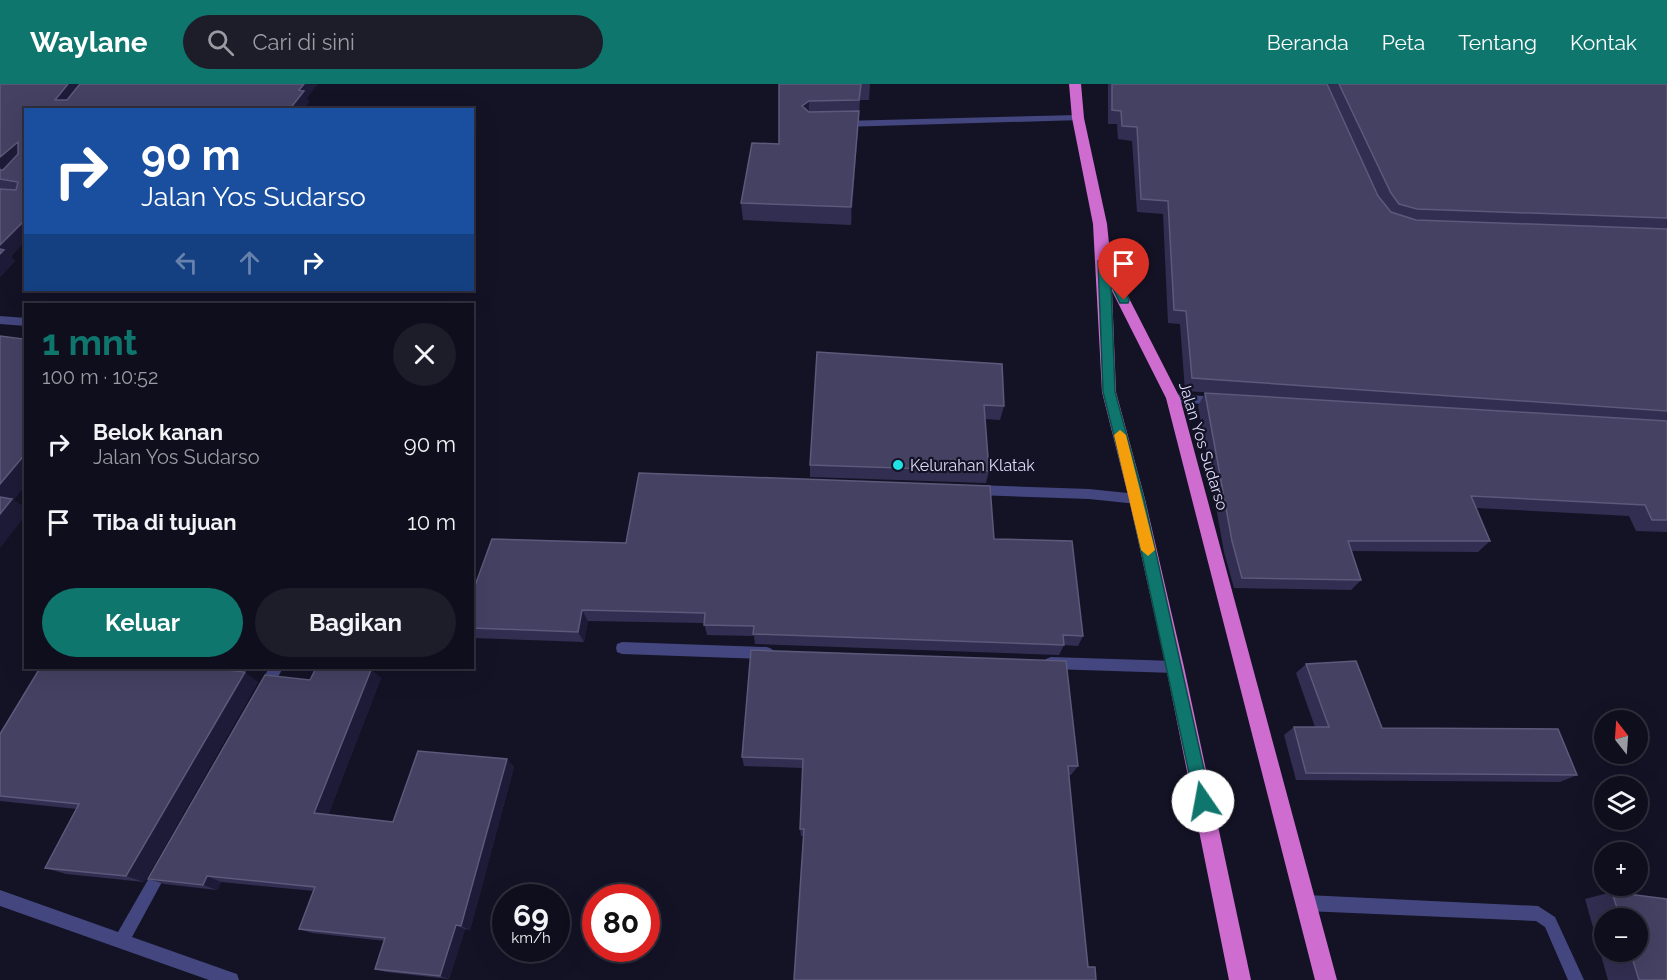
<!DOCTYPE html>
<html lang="id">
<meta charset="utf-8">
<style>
:root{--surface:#0f0e1c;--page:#1d1c29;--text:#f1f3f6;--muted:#9b9ca3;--line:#2f2e3b;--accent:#0f766e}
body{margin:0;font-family:Raleway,sans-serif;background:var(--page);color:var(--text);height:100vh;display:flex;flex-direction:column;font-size:22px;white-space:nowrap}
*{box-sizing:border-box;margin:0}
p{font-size:20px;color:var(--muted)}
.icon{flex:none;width:33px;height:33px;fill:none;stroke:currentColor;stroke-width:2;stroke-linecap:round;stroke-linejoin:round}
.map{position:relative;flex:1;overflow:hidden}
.drawer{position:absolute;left:24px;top:219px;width:450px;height:366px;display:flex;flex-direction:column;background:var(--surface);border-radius:0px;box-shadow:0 6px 24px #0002,0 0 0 2px var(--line)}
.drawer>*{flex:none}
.hud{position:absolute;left:24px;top:24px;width:450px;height:183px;border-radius:0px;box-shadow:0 6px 24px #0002,0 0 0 2px var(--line);background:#1a4fa0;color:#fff;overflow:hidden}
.needle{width:39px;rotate:343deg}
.controls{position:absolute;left:1594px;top:626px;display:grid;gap:12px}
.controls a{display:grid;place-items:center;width:54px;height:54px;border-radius:50%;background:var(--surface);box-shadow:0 6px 24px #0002,0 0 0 2px var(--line);font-size:30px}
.speed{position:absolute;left:492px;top:800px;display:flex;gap:12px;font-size:30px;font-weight:700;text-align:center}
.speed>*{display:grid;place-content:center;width:78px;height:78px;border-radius:50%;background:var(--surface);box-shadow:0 6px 24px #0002,0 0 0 2px var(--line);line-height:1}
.speed small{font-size:15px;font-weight:400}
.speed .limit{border:9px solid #d22;background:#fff;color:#111}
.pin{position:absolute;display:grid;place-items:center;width:51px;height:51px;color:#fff;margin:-62px -26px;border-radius:50% 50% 50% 0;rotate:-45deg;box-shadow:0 0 6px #0007}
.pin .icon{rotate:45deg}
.me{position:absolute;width:66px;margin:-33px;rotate:348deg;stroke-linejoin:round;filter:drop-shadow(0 0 4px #0008)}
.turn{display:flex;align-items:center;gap:21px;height:126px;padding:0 18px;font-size:27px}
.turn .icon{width:78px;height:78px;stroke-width:2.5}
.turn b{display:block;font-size:42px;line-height:51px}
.lanes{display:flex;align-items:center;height:57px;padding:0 18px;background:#0003;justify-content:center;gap:30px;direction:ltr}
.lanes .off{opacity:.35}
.round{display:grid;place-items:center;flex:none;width:63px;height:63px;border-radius:32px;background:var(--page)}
.overview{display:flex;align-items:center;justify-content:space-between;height:102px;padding:0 18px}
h1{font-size:36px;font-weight:700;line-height:45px;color:var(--accent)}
.primary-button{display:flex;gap:12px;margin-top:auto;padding:12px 18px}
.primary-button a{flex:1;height:69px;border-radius:36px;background:var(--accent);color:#fff;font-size:24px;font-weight:700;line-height:69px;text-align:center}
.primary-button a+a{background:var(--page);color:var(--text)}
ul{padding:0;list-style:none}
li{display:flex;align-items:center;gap:18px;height:78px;padding:0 18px}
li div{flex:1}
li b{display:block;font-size:22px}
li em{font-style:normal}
header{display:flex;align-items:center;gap:36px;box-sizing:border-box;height:84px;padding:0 30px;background:var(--accent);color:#fff}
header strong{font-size:28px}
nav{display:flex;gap:33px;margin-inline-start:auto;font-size:21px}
.search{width:420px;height:54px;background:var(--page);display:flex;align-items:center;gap:15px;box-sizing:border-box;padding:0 21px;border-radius:33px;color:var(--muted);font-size:22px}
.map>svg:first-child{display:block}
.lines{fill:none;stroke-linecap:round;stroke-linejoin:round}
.service{fill:#44477f;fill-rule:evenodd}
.minor{fill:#44477f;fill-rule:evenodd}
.trunk{fill:#cf6cd0;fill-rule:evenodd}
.wall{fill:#322e51;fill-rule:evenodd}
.shaded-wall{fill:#1e1b38}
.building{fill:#444163;stroke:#5c597b;stroke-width:1.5}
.route{fill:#0f766e;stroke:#0a4d48;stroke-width:1.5}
.slow{fill:#f59e0b}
.poi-dot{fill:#20e1e3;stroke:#141326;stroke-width:2}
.labels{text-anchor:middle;stroke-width:4.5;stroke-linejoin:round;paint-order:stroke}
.street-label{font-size:16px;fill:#dddcfb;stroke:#141326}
.poi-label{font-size:16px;fill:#dddcfb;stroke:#141326;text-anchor:start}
</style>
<header>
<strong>Waylane</strong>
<div class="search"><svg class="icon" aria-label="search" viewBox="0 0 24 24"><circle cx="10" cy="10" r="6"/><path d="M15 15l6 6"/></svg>Cari di sini</div>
<nav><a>Beranda</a><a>Peta</a><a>Tentang</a><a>Kontak</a></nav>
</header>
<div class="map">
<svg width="1667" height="896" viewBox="0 0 1667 896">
<rect width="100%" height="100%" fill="#141326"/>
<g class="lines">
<path class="service" d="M1078,31L1082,34L1081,36L842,43L838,40L842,37Z
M976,401L1089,405L1137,410L1141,412L1143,415L1141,418L1137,420L1089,415L976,411L972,409L970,406L972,403Z
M1306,811L1538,822L1555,833L1584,896H1568L1545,843L1536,837L1306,827L1301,824L1298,819L1301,814Z"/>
<path class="minor" d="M0,232L26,234V242L0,240Z
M1173,310L1217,313L1222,317L1217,321L1173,318L1168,314Z
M622,558L767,563L772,565L773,569L772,573L767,575L622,570L617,568L616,564L617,560Z
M1051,573L1175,577L1180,579L1182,583L1180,587L1175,589L1051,585L1046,583L1044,579L1046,575Z
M269,584H283L269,609L264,611L259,609L257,605Z
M162,778L167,780L169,785L132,853L231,888L237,890L239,896H209L0,822V806L118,848L157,780Z"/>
<path class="trunk" d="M1069,0H1081L1084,34L1107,140L1111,179L1180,314L1337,896H1315L1166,314L1112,207L1116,308L1145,415L1184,583L1251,896H1229L1166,583L1129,415L1102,308L1093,140L1072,34Z"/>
</g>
<path class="wall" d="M0,0L307,14L309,18L26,26V156L11,172L15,177L0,193Z
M779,0H870L869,16H860L851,141L743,136L741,119L779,60Z
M1108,0H1667V448L1636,447L1629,432L1476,424L1490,457L1478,468L1352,467L1361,496L1351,506L1234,504L1224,468L1198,322L1205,309L1378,320L1185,307L1180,240L1168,239L1163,130L1137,128L1132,57L1118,55L1117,40H1108Z
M817,268L1004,322L1000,336L985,335L989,387L986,399L810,393V381Z
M626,459L1083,552L1078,562L1064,561L1059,571L755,560L754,552L707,551L704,539L588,537L584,558L472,554V510Z
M1306,580L1382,644L1577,691L1560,698L1296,696L1284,651L1294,643H1315L1296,589Z
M40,584H239L237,587L258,598L144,798L66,790L45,784L77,725L0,717V650Z
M371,586L381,594L328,731L393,738L507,675L514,683L470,846L465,845L449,895L386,888L375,885L385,857L312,849L299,845L314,807L221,798L217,806L164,800L148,795L310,596Z
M742,673L1078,682L1071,691H1069L1088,883L1096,896L804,752H801L800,745L803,684L744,682Z
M1612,808L1667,815V896H1608L1585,815ZM1605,834H1638V867H1605Z"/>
<path class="shaded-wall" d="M68,0H85L65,26L55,16Z
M304,0H318L307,14L309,18L304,26H289L299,6Z
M809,17V35L802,22Z
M859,27L858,45L851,141V123Z
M18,58L26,67L5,89L0,83V73Z
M26,135V156L11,172L15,177L0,193V161Z
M26,369V401L14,416L26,424V431L0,464V400Z
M582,526L588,537L584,558L578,548Z
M218,584H239L231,595L217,585Z
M371,586L381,594L326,736L314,729Z
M245,588L258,598L144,798L126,792Z
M507,675L514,683L470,846L461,842Z
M207,792L221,798L217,806L203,801Z
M456,841L465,845L449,895L440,892Z"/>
<path class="building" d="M0,0H68L55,16H67L80,0H304L299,6L304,7L289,26H26V135L0,161V105L16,106L18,98L0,95V86H3L18,70V58L0,73Z
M779,0H861L859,16L809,17L802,22L809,28L859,27L851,123L741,119L752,59L779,60Z
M1112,0H1327L1378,112L1391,128L1416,136L1667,145V327L1192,294L1186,227L1174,226L1168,117L1141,115L1137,43L1122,42L1121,27L1112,26Z
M1339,0H1667V134L1417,125L1399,120L1391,109Z
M0,165L4,166L0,170Z
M0,252L23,255L26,253V369L0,400Z
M817,268L1002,280L1004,322L984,321L989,387L810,381Z
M1205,309L1667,337V436H1652L1645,421L1471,412L1490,457H1348L1361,496L1242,494L1232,457Z
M639,389L990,402L994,455L1072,457L1083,552L1063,551L1064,561L753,550L754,542L704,541L705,529L582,526L578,548L472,544V510L492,455L626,459Z
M0,413L12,415L0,430Z
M751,566L1066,577L1078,682H1068L1075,755L1088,883H1095L1096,896H794L804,745H800L803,675L742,673Z
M1356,577L1382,644L1558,645L1577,691L1306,689L1294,643H1329L1306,580Z
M40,584H218L217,585L245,588L126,792L45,784L79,720L0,712V650Z
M316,584H349L371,586L314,729L393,738L418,667L507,675L461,842L456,841L440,892L375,885L385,854L299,845L315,803L207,792L203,801L148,795L265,591L310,596Z
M1612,808L1667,815V896H1639L1630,867H1638V834H1620Z"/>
<path class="route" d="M1104,173L1110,177L1129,216L1128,219H1120L1111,201L1115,308L1144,415L1211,717L1208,723L1203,726L1197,723L1195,717L1130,415L1103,308L1098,177Z"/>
<path class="slow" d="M1120,346L1126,351L1155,466L1148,472L1141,466L1114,351Z"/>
<circle class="poi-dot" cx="898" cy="381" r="6"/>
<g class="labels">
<g class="street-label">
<text transform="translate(1204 362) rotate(73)" y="6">Jalan Yos Sudarso</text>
</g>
<g class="poi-label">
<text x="910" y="387">Kelurahan Klatak</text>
</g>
</g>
</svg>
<div class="controls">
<a><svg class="needle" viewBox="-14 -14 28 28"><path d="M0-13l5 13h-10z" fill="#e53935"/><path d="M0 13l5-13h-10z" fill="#9b9ca3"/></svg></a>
<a><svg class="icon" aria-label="layers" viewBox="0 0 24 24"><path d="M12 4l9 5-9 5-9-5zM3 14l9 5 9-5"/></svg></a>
<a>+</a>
<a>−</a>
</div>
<div class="speed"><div>69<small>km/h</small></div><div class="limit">80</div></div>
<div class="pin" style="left:1124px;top:216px;background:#d93025"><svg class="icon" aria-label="arrive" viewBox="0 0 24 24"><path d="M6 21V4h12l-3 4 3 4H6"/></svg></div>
<svg class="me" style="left:1203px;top:717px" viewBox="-20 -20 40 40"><circle r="19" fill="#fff"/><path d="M0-13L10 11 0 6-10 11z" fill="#0f766e"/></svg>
<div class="hud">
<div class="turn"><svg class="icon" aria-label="right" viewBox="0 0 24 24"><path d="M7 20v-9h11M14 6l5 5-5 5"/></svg><div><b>90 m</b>Jalan Yos Sudarso</div></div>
<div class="lanes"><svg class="icon off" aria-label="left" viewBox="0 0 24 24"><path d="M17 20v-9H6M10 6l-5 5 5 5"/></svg><svg class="icon off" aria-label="ahead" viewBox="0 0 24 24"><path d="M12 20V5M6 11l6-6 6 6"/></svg><svg class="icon" aria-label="right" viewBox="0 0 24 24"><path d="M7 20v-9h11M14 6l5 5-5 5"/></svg></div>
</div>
<section class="drawer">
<div class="overview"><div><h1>1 mnt</h1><p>100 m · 10:52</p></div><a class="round"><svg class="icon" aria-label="close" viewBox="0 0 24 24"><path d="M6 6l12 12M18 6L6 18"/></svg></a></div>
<ul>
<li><svg class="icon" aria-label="right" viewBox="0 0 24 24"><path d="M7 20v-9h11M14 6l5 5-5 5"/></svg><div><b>Belok kanan</b><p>Jalan Yos Sudarso</p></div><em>90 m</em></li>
<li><svg class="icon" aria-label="arrive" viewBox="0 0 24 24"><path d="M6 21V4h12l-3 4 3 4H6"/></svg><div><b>Tiba di tujuan</b></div><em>10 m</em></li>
</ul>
<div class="primary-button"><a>Keluar</a><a>Bagikan</a></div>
</section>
</div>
